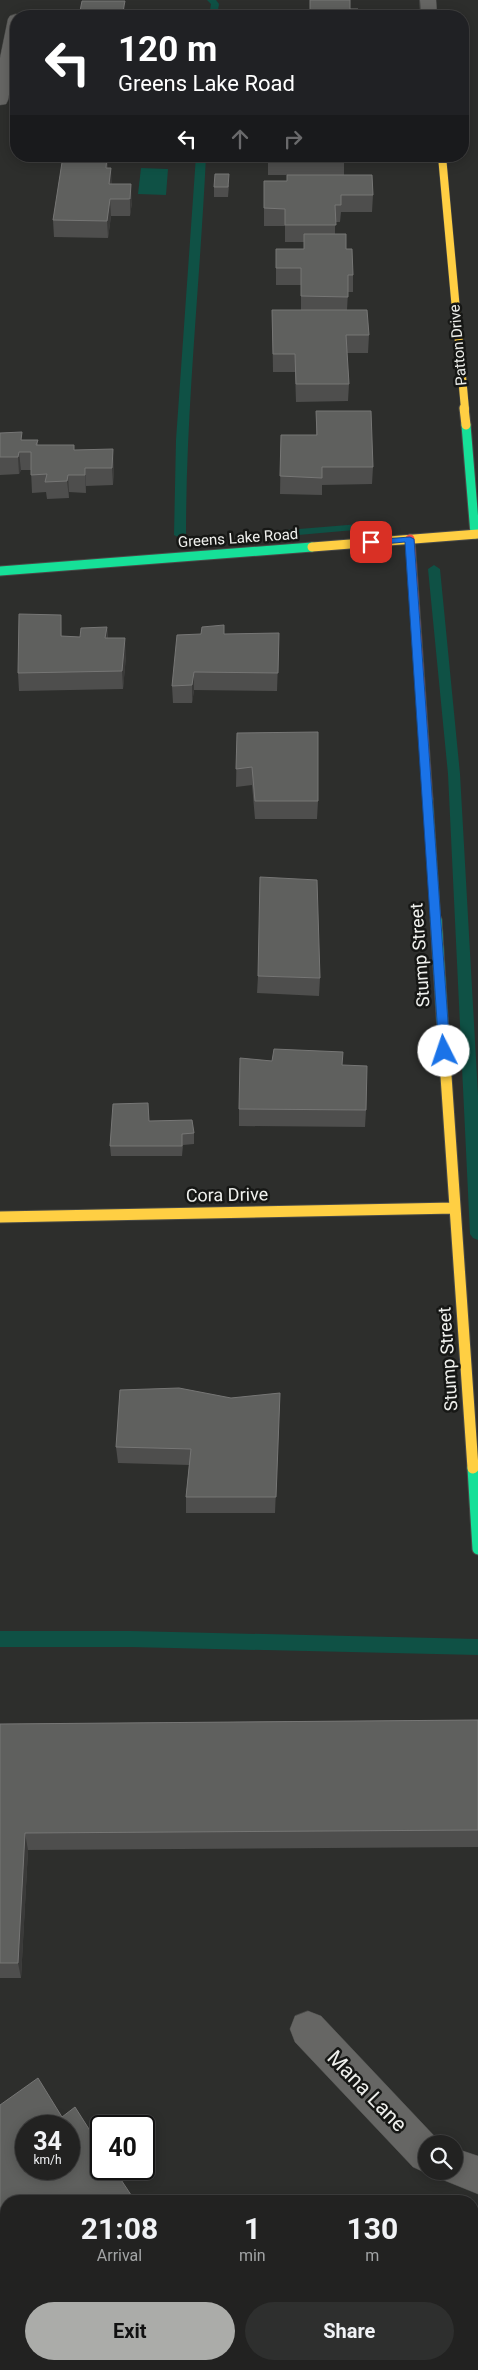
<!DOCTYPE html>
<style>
:root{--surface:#222221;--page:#2e2f2e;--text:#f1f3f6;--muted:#a2a4a5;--line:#3f3f3f;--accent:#abaca9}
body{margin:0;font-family:Roboto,sans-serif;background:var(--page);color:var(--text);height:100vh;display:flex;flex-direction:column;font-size:19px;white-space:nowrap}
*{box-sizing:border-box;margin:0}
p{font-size:16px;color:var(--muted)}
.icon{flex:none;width:28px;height:28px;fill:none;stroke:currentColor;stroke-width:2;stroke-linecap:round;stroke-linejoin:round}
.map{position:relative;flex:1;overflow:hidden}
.details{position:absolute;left:0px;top:2195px;width:479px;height:175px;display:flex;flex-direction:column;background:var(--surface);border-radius:20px 20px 0 0;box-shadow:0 2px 12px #0003,0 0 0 1px var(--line)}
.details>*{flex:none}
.top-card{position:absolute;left:10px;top:10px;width:459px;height:152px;border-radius:20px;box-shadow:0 2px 12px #0003,0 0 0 1px var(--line);background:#202124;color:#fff;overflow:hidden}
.fabs{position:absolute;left:418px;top:2135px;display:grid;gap:10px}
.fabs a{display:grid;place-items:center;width:45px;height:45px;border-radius:50%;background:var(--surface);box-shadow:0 2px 12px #0003,0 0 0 1px var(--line);font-size:25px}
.speed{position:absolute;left:15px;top:2115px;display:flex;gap:10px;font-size:25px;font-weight:700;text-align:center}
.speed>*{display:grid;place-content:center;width:65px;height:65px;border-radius:50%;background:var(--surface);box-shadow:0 2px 12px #0003,0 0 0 1px var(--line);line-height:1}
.speed small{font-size:12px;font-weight:400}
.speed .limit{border:2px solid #111;border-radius:8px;background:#fff;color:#111}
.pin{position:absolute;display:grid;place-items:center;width:42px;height:42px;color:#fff;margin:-21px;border-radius:10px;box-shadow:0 2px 8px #0006}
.me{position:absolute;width:55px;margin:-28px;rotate:356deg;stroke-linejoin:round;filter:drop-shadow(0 0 4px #0008)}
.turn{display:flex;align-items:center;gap:18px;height:105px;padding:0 25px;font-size:22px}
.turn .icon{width:65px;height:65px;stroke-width:2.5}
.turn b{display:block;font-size:35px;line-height:42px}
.lanes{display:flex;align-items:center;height:48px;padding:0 25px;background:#0003;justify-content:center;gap:25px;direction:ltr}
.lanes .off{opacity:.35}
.eta{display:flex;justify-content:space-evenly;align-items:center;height:85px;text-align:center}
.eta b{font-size:30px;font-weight:700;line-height:35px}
.primary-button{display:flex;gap:10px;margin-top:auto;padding:10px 25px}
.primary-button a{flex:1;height:58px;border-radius:30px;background:var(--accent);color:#111;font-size:20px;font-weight:700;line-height:58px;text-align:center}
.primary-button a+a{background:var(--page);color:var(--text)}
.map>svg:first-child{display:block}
.water{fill:#0f5145}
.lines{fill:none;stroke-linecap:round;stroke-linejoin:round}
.stream{fill:#0f5145;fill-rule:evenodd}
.street-casing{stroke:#494a48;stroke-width:1}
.fast-far1-casing{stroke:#494a48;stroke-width:11}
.fast-casing{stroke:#494a48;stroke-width:13}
.slow-far2-casing{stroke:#494a48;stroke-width:9}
.slow-far1-casing{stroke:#494a48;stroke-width:11}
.slow-casing{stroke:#494a48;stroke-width:13}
.jam-casing{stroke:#494a48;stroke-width:11}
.street{fill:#666664;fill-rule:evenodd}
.fast-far1{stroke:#16e098;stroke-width:9}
.fast{stroke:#16e098;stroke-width:11}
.slow-far2{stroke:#ffcf43;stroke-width:8}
.slow-far1{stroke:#ffcf43;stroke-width:9}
.slow{stroke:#ffcf43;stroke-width:11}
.jam{stroke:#f24e42;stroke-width:9}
.wall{fill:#4e4e4d}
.shaded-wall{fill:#3a3a39}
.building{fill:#5f605e;stroke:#767675;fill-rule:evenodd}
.route{fill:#1a73e8;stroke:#114b97}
.labels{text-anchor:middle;stroke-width:5;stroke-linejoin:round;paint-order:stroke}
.far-street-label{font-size:15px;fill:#eff0ed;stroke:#161715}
.street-label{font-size:18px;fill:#eff0ed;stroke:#161715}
.near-street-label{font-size:21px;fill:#eff0ed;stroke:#161715}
</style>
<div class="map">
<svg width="478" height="2370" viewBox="0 0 478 2370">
<rect width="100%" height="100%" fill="#2d2e2c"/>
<path class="water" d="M141,168L168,169L166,195L138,194Z"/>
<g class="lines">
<path class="stream" d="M207,0H216L219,4L217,16H209L211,4Z
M196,156H206C200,283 186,408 186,535L180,538L174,535L176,440Z
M384,522L388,523L390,525L388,527L287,536L281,533L287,530Z
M434,565L440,569L460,774L478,1095V1240L473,1238L470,1234L448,774L428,569Z
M0,1631H131L478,1639V1655L131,1647H0Z"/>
<defs>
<path id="street" d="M420,0H436L437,16H421Z
M16,14L22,16H16V59L8,100L6,104L0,105V58L8,19L10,16Z
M308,2011L321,2016L439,2141L440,2144H426V2171H429L426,2173L413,2167L295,2042L290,2029L295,2016Z
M454,2148L478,2156V2194L441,2179L438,2171H454Z"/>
<path id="fast-far1" d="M466,425L475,534
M0,571L312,547
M428,799L436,922"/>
<path id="fast" d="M436,920L444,1047
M473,1468L478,1549"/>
<path id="slow-far2" d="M442,156L465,409"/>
<path id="slow-far1" d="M464,408L466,425
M312,547L478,534"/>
<path id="slow" d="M444,1047L473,1468
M0,1217L455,1208"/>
<path id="jam" d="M410,539L428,799"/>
</defs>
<use href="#street" class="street-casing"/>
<use href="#fast-far1" class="fast-far1-casing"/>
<use href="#fast" class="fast-casing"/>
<use href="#slow-far2" class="slow-far2-casing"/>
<use href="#slow-far1" class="slow-far1-casing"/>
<use href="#slow" class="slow-casing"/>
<use href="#jam" class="jam-casing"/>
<use href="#street" class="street"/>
<use href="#fast-far1" class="fast-far1"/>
<use href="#fast" class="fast"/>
<use href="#slow-far2" class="slow-far2"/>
<use href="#slow-far1" class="slow-far1"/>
<use href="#slow" class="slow"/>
<use href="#jam" class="jam"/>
</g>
<path class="wall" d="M63,156H108V168L112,184L132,202L130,216H111L108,238L54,237L53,220Z
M268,156H344V175L373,195L372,212H341L340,222H335V234L346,249L353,275V292H348L347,310L369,335L368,353H347L349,384L348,401L296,402L295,372H273L272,310H301V285H276V249H304V242H285V226H264V181H287V175H268Z
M229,185L228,197H214V187Z
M316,411L373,467L372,484L322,485V495L280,494L281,435H316Z
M0,433L22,440H38V445H74V450L114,466L113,485L86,486V493L69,492V498L47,499L46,492L32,493L31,470H21L19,474L0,475Z
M107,627L108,638L126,656L123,689L19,691L18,673L62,636L80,637Z
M279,633L277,691L194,690L192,703H173L172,686L224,634Z
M237,733L318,801L317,819H255L252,785L236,787Z
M258,976L320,978L319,996L257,993Z
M272,1061L343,1065L366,1110L365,1127L239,1126V1109Z
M149,1121L194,1133V1144L183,1145L182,1156H111L110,1146Z
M280,1393L275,1513H186V1497L189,1465L118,1463L116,1447L231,1398Z
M478,1720V1847L28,1850L21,1978H0V1724Z
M0,2105L62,2117L6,2201V2276L0,2267Z
M69,2364H87L79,2370H73Z"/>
<path class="shaded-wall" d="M125,1V16H122Z
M107,156H108V169L106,168Z
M111,168L112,185L110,201L109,184Z
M131,184L132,202L130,216V199Z
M110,199L111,216L108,238L107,221Z
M113,449L114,466L113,485L112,468Z
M19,452L21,470L19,474L18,457Z
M85,468L86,486V493L85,475Z
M68,475L69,492V498L67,481Z
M61,615L62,633V654L61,636Z
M107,627L108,644L105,638Z
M125,638L126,656L123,689L122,671Z
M194,672V690L192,703V685Z
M25,1833L28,1850L21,1978L18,1963Z
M6,2262V2276L2,2265Z
M72,2364H87L79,2370H74Z"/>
<path class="building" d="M310,0H350V9H358V16H295V11H310Z
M82,1H125L122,16H79Z
M63,156H107L106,168H111L109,184H131L130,199H110L107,221L53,220Z
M268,156H344V159L268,158Z
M215,174H229L228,187H214Z
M287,175H372L373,195H341V205H335L336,225H285V209L264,208V181H287Z
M304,234H346V249H352L353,275H348V297L301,296V268H276V249H304Z
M272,310H367L369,335H346L349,384H296L295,354H273Z
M316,411H371L373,467H322V478L280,476L281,435H317Z
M22,432L21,440H38L36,445H74V450L113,449L112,468H85V475H68L67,481L45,482L47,474L31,475V452H19L18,457H0V433Z
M19,614L61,615V636L80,637L81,628L107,627L105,638H125L122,671L18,673Z
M224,625V634L279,633L278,673L194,672L192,685L172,686L177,635L201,634L202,627Z
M318,732V801H255L252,767L236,769L237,733Z
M260,877L317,880L320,978L258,976Z
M274,1049L343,1052L342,1065L367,1066L366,1110L239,1109L240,1058L272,1061Z
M148,1103L149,1121L192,1120L194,1133L182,1134V1146H110L113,1104Z
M179,1388L231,1398L280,1393L276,1497H186L191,1449L116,1447L120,1390Z
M478,1720V1830L25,1833L18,1963H0V1724Z
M38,2078L62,2117L75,2107L101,2148V2169H114L135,2201H6V2262L2,2265L0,2261V2105ZM26,2126H69V2169H26Z
M167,2364H256L265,2370H163Z"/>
<path class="route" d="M410,537L414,539L450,1051L444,1055L439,1051L405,542L371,545L366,542L371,540Z"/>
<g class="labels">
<g class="far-street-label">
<text transform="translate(458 345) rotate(-95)" y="5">Patton Drive</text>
<text transform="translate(238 538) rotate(-4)" y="5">Greens Lake Road</text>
</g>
<g class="street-label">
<text transform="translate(420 955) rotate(-94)" y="6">Stump Street</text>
<text transform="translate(227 1195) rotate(-1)" y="6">Cora Drive</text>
<text transform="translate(448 1359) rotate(-94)" y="6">Stump Street</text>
</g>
<g class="near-street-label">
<text transform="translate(367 2091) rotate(46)" y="7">Mana Lane</text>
</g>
</g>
</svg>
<div class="fabs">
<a><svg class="icon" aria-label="search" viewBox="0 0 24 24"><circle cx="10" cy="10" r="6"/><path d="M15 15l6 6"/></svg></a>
</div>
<div class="speed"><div>34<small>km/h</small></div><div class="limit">40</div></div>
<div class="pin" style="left:371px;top:542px;background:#d93025"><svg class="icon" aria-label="arrive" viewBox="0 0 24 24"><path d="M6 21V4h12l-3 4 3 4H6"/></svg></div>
<svg class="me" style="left:444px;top:1051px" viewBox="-20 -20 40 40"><circle r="19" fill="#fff"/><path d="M0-13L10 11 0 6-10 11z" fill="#1a73e8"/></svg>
<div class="top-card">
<div class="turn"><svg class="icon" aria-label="left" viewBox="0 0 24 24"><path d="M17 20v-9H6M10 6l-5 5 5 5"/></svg><div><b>120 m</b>Greens Lake Road</div></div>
<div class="lanes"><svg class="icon" aria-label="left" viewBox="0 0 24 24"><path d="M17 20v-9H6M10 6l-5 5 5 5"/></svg><svg class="icon off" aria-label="ahead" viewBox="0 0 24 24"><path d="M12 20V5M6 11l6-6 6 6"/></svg><svg class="icon off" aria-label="right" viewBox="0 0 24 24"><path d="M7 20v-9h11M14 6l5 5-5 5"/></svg></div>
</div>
<section class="details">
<div class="eta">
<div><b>21:08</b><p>Arrival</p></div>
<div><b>1</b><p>min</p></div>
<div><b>130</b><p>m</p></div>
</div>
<div class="primary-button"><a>Exit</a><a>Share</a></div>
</section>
</div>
